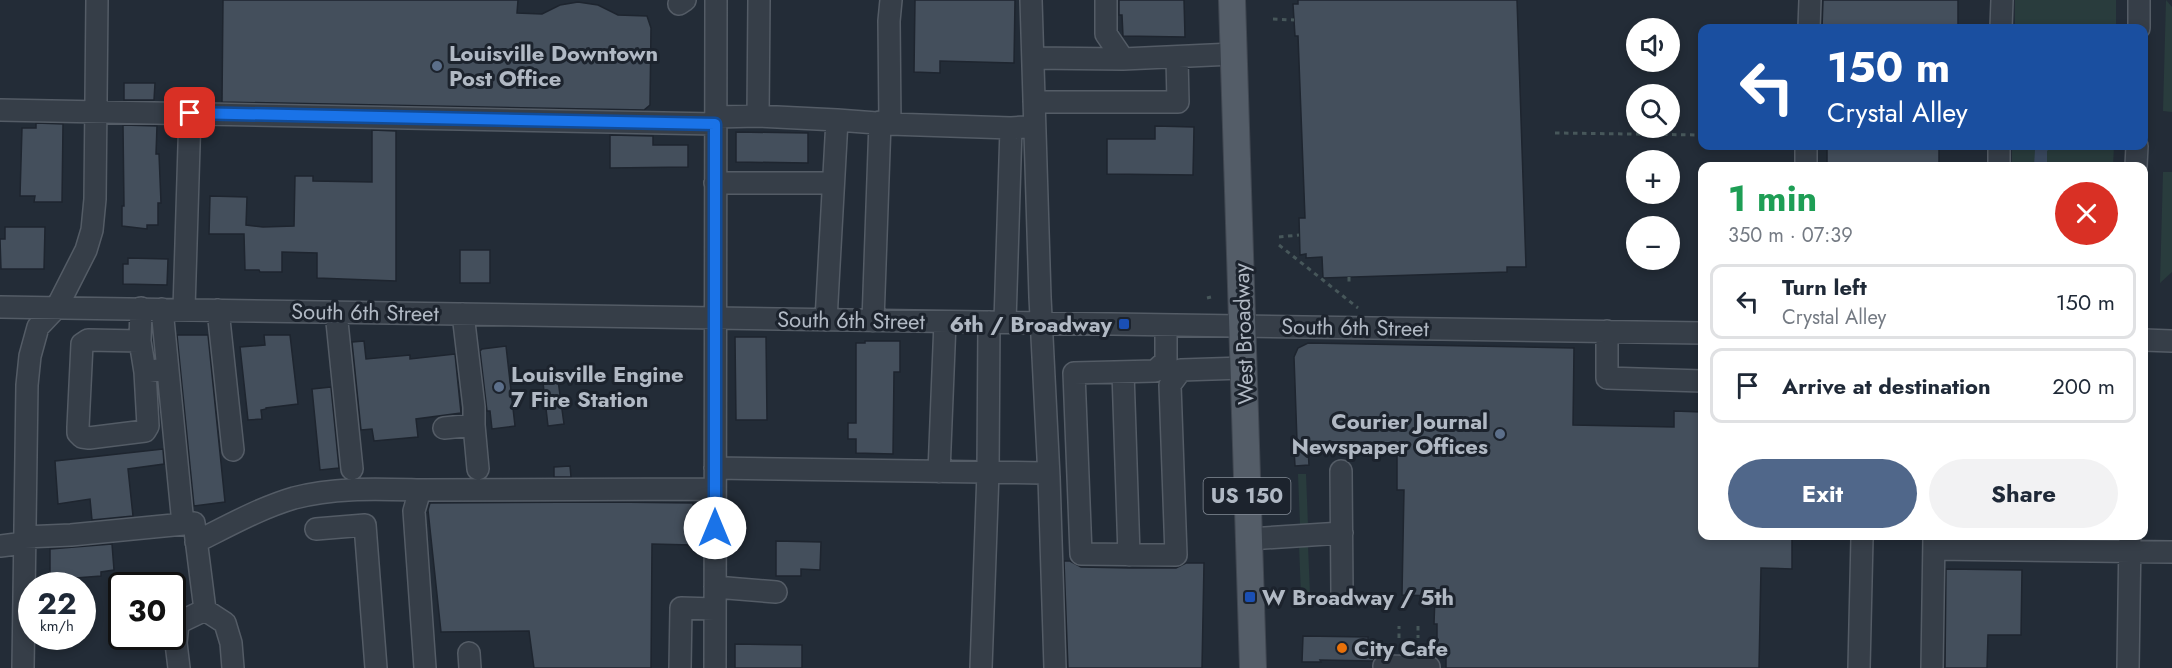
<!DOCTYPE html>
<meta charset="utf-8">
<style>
:root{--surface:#fff;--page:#f2f2f3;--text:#1f2937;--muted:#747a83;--line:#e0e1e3;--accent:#50678a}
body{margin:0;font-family:Jost,sans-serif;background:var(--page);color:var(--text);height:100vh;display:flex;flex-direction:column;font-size:22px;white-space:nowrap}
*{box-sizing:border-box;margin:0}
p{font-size:20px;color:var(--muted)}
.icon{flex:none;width:33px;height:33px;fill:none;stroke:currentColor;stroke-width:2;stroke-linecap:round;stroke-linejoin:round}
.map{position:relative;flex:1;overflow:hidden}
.panel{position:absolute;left:1698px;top:162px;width:450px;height:378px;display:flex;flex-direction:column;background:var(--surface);border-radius:12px;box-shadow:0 3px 9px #0003}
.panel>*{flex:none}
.banner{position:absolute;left:1698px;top:24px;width:450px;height:126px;border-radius:12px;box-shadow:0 3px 9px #0003;background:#1a4fa0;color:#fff;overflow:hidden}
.controls{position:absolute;left:1626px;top:18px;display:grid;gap:12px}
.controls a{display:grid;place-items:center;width:54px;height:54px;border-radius:50%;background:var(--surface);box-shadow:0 3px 9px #0003;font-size:30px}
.speed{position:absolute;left:18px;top:572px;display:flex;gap:12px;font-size:30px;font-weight:700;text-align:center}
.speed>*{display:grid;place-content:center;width:78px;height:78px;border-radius:50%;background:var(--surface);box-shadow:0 3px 9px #0003;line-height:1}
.speed small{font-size:15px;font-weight:400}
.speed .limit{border:3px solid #111;border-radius:9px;background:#fff;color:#111}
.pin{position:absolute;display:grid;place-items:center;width:51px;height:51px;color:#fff;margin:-26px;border-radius:12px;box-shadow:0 3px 9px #0006}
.me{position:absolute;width:66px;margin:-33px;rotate:0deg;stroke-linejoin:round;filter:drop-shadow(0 0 4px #0008)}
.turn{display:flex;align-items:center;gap:21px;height:126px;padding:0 30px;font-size:27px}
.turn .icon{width:78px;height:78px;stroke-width:2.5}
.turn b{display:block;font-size:42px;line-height:51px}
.round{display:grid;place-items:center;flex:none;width:63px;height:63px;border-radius:32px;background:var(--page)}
.head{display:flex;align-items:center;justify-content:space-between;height:102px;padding:0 30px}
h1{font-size:36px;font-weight:700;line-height:45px;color:#1e9e55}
.cta{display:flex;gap:12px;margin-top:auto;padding:12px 30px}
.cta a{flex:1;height:69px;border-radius:36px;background:var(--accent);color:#fff;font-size:24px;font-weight:700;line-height:69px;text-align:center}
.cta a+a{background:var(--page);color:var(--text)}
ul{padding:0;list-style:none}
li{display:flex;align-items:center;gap:18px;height:75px;margin:0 12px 9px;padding:0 18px;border:3px solid var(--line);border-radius:12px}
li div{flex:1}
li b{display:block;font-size:22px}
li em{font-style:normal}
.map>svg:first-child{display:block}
.green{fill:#293c3d}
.water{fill:#3a4960}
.building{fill:#444f5c;stroke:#1e252f;stroke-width:1.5}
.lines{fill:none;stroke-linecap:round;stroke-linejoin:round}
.minor-casing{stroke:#545c66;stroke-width:24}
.major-casing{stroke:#404751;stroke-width:28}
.path{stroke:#47575a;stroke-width:3;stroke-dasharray:4.5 4.5;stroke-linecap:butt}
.minor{stroke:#363e48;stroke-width:21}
.major{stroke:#545d68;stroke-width:26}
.route-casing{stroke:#114b97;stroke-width:15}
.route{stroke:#1a73e8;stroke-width:10}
.service-dot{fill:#5c6f8a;stroke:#1c232d;stroke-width:2}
.transit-dot{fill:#1a4fb4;stroke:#1c232d;stroke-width:2}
.food-dot{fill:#e8710a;stroke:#1c232d;stroke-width:2}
.labels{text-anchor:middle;stroke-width:6;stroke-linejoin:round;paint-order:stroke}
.shield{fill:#1c232d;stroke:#848c97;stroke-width:1.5}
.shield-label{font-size:21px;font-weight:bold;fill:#b1b9c4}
.poi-label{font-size:22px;font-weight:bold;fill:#b1b9c4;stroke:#1c232d;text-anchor:start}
.street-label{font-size:22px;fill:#b1b9c4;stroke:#1c232d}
</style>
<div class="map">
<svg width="2172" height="668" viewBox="0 0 2172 668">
<rect width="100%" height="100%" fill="#232c37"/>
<path class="green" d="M2015,0H2116V28H2015Z
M2166,0L2172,7V112L2163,111Z
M2012,146H2114L2113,166H2012Z
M2163,172H2172V272L2160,283Z
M1298,474H1306L1308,525H1300Z
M1299,545H1308L1310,594L1301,595Z"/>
<path class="water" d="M2040,146H2052L2047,151V166H2034L2035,150Z"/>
<path class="building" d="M223,0H518L517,13L542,14L560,5L578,2L598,5L618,15L647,16L651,28L650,105L644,110L222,102Z
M915,0H1015L1014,63L940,61V73L914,72Z
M1119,0H1184L1185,37L1123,36L1122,15H1119Z
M1298,0H1517L1526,267H1507V272L1323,278L1322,257L1306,258V254L1300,255L1299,218H1305L1298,36H1295L1293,4H1298Z
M1823,0H1958V28H1822Z
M124,83H155L154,100H124Z
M36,123L63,124L62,202H34L35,196H20L22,128H36Z
M123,125L157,126L156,154H159L161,203H158V225H147V229L122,226V206H124Z
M1155,126L1194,127L1193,175L1107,174V139H1155Z
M372,130L396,131V281L317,278V253L282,252V272H260L259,270H245L244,234H209L210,196L247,197L246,225L263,227L294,226L295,176H313V181L372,182Z
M736,132L808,133V163L736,162Z
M610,135L653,136V145H688V167L610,168Z
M1827,146H1939V166H1827Z
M5,227H45L44,269H1L0,239H5Z
M460,250H490V283H460Z
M128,258L168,259L167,285L123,284V264H128Z
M177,335H208L225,502L194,506Z
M264,335H290L298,404L266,408V409L261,410L262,419L248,420L240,347L265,345Z
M735,337H766L767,420H736Z
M364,341L366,359L410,355V359L455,354L461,413L416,419L418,437L374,441L372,429L361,430L352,342Z
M865,341H900V372H894L893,454L856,453V439H848V423H856V343H865Z
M1308,343L1574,348L1573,425L1674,427V411L1702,412V536L1792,537V569L1761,568L1759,668H1446V645H1437V624H1434L1435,596L1402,595L1404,490H1397V443L1297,441L1294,357L1298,348Z
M506,346L515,426L492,429L490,411H487L480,351L482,349Z
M557,373L564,424L548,426L542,374Z
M331,387L339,468L320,470L312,389Z
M163,449L164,464L128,469L133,516L92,520L90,499L58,504L55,461Z
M1294,449H1308L1309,465L1295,466Z
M570,466L571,477H554V467Z
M608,502L693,503V545L652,544L651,668H534L529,631L441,632L428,510L430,503Z
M776,541L821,542L820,570L801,569V576H776Z
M112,544L114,570L101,572V576L50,580V549Z
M1064,561H1070L1081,567L1129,568H1176L1186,563H1204L1202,668H1068Z
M1946,569L2022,570L2021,635H1988L1987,668H1945Z
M1303,636L1368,637V640L1382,641V654L1376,656L1373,661L1320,660L1321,662H1302Z
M735,644L802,645V668H735Z"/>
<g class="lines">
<defs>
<path id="minor" d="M1031,0L1040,297L1049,477
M1106,0V34L1123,59L1233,54
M679,4L685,0
M1809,28L1810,0
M2001,28L2002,0
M2139,28V0
M1033,58L1123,59
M1034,102H1178L1177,57
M0,110L715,124
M758,116L837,120
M715,117L758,116L759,0
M890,124L889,21L891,0
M1806,166V149
M1999,166V146
M2136,166L2137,146
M715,183H833
M0,307L1702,333
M141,308L140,341L145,372L159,370
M162,309L183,524
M184,309L190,113
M218,310L233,450
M336,312L352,469
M463,314L474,407V425L478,469
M826,320L837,120L890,124L1011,128
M873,321L880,122
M1005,322L1011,128L1025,127
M1166,325V361L1155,371L1074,373L1081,554L1176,555L1170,385L1181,370L1243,368
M1607,331V378L1702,381
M2144,340L2172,341
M140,341L88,340L82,344L78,427V433L82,437L89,438L145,431L148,426L145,372
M1123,372L1129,555
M444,428L474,425
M715,468L1043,473L1049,477L1055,668
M1341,471L1342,592
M939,472L945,322
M316,529L365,525L376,668
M24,537L71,535L194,523L205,610L225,623L231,643L233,668
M1249,539L1342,533
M196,542C228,526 260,508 294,498C335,487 378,489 420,490
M0,546L24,543
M1934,549L2172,552
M715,587L776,592
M469,653L470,668
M1384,666L1429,667
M23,668L27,385L30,356L38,327L57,307L86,250L92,230L95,199L97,0
M179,668L176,643L178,623L205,610
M425,668L414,511L420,490L715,489
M680,668L681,608L715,609
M715,668L716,0
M981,668L988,472L989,322
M1859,668L1862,538L1863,536
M1932,668L1934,536
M2128,668L2130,536"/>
<path id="major" d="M1232,0L1253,668"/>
</defs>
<use href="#minor" class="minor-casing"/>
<use href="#major" class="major-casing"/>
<path class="path" d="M1273,19L1294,20
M1555,133L1702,135
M1279,237L1299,235
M1279,245L1358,308
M1349,277V286
M1207,298L1211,297
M1418,626V638
M1399,638V626"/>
<use href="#minor" class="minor"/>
<use href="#major" class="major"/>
</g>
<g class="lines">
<defs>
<path id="route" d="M190,113L715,124V528"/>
</defs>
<use href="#route" class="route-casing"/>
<use href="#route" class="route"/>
</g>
<g class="service-dot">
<circle cx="437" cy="66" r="6"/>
<circle cx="499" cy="387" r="6"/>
<circle cx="1500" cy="434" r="6"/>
</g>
<g class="transit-dot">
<rect x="1118" y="318" width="12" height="12" rx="3"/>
<rect x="1244" y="591" width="12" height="12" rx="3"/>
</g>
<circle class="food-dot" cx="1342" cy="648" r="6"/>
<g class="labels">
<rect class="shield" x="1203.5" y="478" width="87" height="36" rx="4.5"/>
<g class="shield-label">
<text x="1247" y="503">US 150</text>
</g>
<g class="poi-label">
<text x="449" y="61">Louisville Downtown<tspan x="449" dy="25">Post Office</tspan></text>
<text x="1112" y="332" text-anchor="end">6th / Broadway</text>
<text x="511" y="382">Louisville Engine<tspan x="511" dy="25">7 Fire Station</tspan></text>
<text x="1488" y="429" text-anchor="end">Courier Journal<tspan x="1488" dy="25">Newspaper Offices</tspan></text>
<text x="1262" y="605">W Broadway / 5th</text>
<text x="1354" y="656">City Cafe</text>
</g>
<g class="street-label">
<text transform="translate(365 312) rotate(1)" y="8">South 6th Street</text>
<text transform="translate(851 320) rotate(1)" y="8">South 6th Street</text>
<text transform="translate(1355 327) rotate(1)" y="8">South 6th Street</text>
<text transform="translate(1243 334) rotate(-92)" y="8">West Broadway</text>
</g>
</g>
</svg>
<div class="controls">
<a><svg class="icon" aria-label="sound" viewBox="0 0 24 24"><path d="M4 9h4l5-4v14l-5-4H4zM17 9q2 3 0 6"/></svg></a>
<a><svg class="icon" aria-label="search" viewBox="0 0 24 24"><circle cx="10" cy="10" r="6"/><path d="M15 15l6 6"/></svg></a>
<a>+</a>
<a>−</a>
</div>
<div class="speed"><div>22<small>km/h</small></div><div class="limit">30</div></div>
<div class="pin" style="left:190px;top:113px;background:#d93025"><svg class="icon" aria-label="arrive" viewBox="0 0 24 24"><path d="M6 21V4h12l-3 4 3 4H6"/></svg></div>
<svg class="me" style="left:715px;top:528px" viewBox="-20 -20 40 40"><circle r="19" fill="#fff"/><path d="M0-13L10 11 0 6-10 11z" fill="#1a73e8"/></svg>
<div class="banner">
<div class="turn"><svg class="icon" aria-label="left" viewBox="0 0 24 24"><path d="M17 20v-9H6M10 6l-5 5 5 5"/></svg><div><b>150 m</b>Crystal Alley</div></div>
</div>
<section class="panel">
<div class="head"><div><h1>1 min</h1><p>350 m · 07:39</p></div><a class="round" style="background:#d93025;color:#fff"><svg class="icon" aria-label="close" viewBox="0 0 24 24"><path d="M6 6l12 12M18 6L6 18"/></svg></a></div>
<ul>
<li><svg class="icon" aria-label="left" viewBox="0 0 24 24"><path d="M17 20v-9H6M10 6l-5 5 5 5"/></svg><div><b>Turn left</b><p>Crystal Alley</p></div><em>150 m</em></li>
<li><svg class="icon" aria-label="arrive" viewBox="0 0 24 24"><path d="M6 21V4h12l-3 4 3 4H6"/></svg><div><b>Arrive at destination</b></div><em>200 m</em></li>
</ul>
<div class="cta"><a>Exit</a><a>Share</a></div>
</section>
</div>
